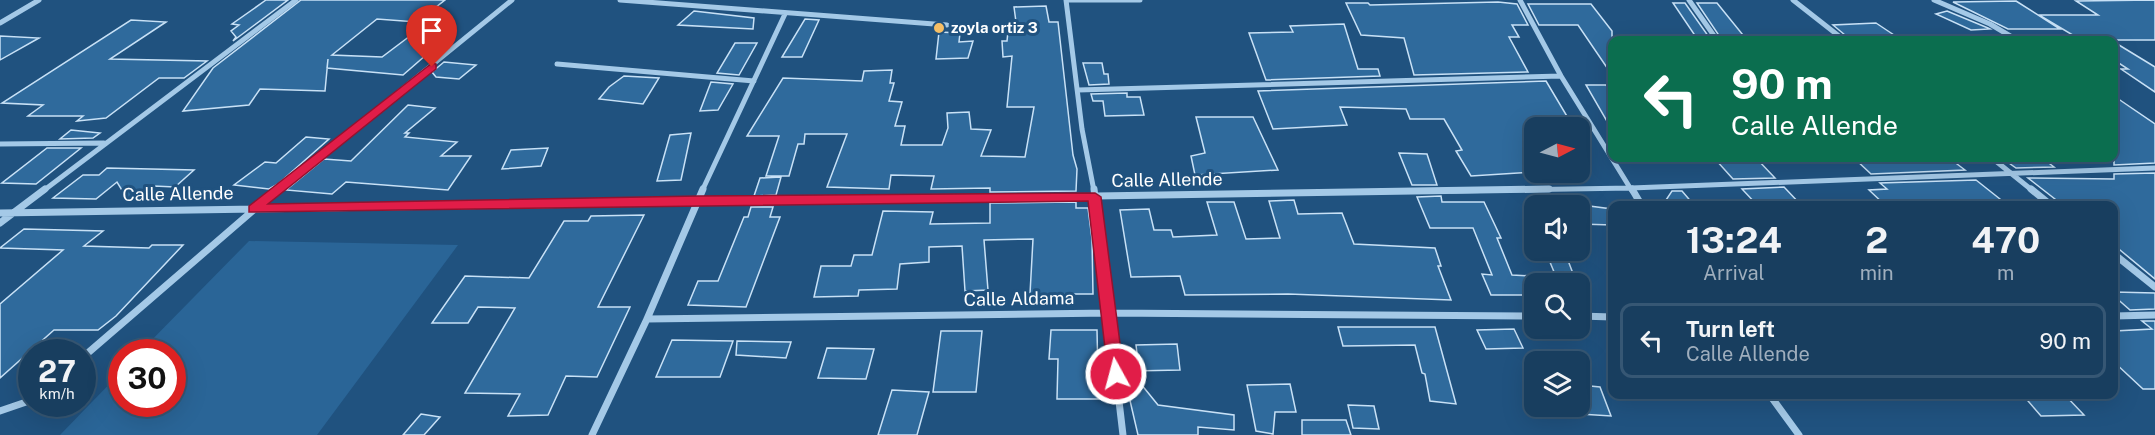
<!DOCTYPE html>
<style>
:root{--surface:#183e5f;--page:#254968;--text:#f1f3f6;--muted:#9faebd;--line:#365774}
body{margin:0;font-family:"Public Sans",sans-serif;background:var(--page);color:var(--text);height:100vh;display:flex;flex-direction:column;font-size:22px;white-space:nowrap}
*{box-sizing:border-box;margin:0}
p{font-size:20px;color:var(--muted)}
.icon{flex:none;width:33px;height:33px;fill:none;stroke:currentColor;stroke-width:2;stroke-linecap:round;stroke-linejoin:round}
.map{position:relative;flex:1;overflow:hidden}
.side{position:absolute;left:1608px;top:201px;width:510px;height:198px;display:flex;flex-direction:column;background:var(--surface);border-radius:12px;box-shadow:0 6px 24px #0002,0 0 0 2px var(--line)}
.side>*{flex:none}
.banner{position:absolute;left:1608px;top:36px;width:510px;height:126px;border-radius:12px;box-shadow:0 6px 24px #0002,0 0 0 2px var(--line);background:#0b6e4f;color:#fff;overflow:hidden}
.needle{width:39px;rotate:84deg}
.tools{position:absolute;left:1524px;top:117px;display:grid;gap:12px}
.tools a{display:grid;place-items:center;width:66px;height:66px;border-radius:12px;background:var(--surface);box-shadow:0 6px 24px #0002,0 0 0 2px var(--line);font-size:30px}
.speed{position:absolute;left:18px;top:339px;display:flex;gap:12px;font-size:30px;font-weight:700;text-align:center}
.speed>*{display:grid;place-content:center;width:78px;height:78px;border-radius:50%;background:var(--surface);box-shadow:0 6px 24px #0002,0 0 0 2px var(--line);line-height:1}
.speed small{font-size:15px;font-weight:400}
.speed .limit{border:9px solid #d22;background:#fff;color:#111}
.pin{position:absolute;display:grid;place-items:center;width:51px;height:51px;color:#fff;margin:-62px -26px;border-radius:50% 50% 50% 0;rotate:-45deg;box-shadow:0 0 6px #0007}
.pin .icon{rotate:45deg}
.me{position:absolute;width:66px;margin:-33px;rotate:353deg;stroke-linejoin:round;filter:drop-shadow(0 0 4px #0008)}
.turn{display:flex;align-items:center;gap:21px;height:126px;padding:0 24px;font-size:27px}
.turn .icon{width:78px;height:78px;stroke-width:2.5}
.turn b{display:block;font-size:42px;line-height:51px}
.eta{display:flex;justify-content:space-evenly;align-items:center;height:102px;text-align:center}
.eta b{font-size:36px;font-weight:700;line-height:42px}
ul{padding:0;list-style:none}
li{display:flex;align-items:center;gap:18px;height:75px;margin:0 12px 9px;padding:0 12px;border:3px solid var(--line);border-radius:12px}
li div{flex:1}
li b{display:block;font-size:22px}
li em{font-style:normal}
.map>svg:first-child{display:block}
.green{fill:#2a6597}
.building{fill:#2f6a9c;stroke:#c8e1f6;stroke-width:1.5}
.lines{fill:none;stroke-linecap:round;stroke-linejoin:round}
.street-far1{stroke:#a4c9e7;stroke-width:5}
.street{stroke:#a4c9e7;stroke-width:7}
.route{fill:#e11d48;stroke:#92132f;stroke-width:1.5}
.poi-dot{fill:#f5be65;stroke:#20527f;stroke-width:2}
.labels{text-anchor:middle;stroke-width:6;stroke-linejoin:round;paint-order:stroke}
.far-poi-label{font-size:15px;font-weight:bold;fill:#fff;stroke:#20527f;text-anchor:start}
.street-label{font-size:18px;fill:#fff;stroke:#20527f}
</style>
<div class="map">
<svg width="2155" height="435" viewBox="0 0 2155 435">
<rect width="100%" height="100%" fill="#20527f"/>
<path class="green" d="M249,241L458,245L317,435H60L121,372L122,404H172V352H140Z"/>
<path class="building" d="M266,0H288L233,41L236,37L231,31L239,25L232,24Z
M301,0H445L417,22L377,19L332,55L382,57L410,36L438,38L426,47L434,48L403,75L327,68L328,59L325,91L260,89L249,105L183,111L213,68Z
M2155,0V40H2081L2039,15H2098L2076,1Z
M2016,1L2060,29H2008L1953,2Z
M1498,2L1517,4L1528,25H1512L1519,37H1509L1528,72L1414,75L1404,38L1361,35L1346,3H1368L1370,5Z
M1673,3H1685L1711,40H1698Z
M1697,3H1717L1747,40H1722Z
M1528,4H1591L1612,31V75L1578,25H1539Z
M1046,6L1049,22H1058L1073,155L1077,169L1076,191L990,192V188L931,189L934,176L891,175L889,189L827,187L847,134H805L804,144H798L789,176H766L779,136H747L783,78L862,81L864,71L892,70L890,83H894L889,101L902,102L895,126H905L901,145H942L948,128L947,113L969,112L971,129L991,130L981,156L1025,157L1034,107H1007L1012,56L1003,57L1002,41H1007L1009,22H1016L1014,7Z
M694,11L754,18L753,29L678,25Z
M1947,11L1988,28L1990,29L1971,30L1936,14Z
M805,19L819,20L802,57H782Z
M131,20L166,22L110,59L207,61L184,78H159L106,118L77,121L83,116H28L43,105L2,103Z
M1876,23L1900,39L1851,40L1833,25Z
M1344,24L1358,69H1378L1380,76L1266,80L1249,33L1293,32L1290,26Z
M939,32L960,33L959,42L973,41L968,58L936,59Z
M0,36L39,38L0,60Z
M2114,42L2155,67V92L2121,69H2128L2114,60Z
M735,43H757L739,75L717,73Z
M444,62L476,65L459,79L436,77L432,72Z
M1083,63H1102L1104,74H1108L1109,84L1089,85Z
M624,76L659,78L643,104L599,99L609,87Z
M1546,81L1574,128H1537L1534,123V172L1471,176L1456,151L1462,150L1444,119H1410L1406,109L1340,107L1347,125L1273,129L1258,91Z
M711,82L733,84L718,110L700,111Z
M1586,85H1606L1612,94V130Z
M1127,93V97H1140L1144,115L1105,116L1103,101H1093L1091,94Z
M2114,96L2155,124V163L2114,165Z
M408,105L435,108L405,133H409L405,137L457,142L441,156H471L448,190L346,182L332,194L286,190L324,159L351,161Z
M1196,117H1253L1278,170L1195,175L1191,156L1205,153Z
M71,130L100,133L93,138L60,139Z
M691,133L681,180L657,181L670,135Z
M306,137L329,139L278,184L269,189L234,185L265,162L276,163Z
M47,148H81L36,184L2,183Z
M548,148L541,166L502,169L511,150Z
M1399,153L1427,154L1437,185H1412Z
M1756,158L1775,178L1733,179L1715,159Z
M1854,158H1949L1965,170L1871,174Z
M2002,158H2042L2054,167L2016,168Z
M107,168L194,170L175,187L154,186L143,195L128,200L117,182L96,199L53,198L83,175H99Z
M2155,173V279L2114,245V206H2064L2028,178L2114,179V174Z
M781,177L776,195L754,196L760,178Z
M1976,180L2005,203L1886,206L1869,190L1887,189L1880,183Z
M1784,187L1802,206H1758L1742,189Z
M1672,191H1682L1694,205L1662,206Z
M1441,196L1442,202H1484L1501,238H1497L1512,275L1534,276V295H1491L1482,274L1492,275L1473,228H1430L1417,197Z
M1294,200L1298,214L1342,213L1354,244L1435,248L1441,266H1438L1451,300L1288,294L1185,295L1180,276L1131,277L1120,210L1149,209L1154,230H1171L1173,237L1217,235L1207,202H1234L1246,239L1280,238L1269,201Z
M1076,202V208H1088L1092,239L1093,294H1030L1033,239L984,240L988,290L965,291L962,246L929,247V262L900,264L897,289L859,290L858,296L814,297L821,266H851L854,255H872L883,211L933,212L930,224L990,223V203Z
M1574,204L1612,209V225L1580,224V206Z
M751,207H773L770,217H780L746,307L688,305L698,281H718L744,217H748Z
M644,215L598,307H630L597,377L566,376L548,415L508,416L520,394L465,393L515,308L478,307L468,323H432L465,276L529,278L564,221H588L591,216Z
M24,229L103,231L84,246L149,248L152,245H183L116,316L98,330H54L0,378V304L63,250L0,248Z
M1545,250H1564L1577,284H1559Z
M2114,292L2155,293V309L2130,310L2114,296Z
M2142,321H2155V389H2143L2114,362V331L2152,329Z
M1338,327H1435L1456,404L1430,401L1425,374L1422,373L1415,345L1343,346Z
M1514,329L1523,348L1486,349L1477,330Z
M1051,330H1097L1098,377H1101L1102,399H1057L1058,359H1049Z
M941,331H982L976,392H933Z
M672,340L733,341L720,377H656Z
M737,341L791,342L786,358L736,355Z
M1177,344L1180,370L1132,371L1130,354L1137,353L1136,345Z
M827,348L874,349L866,379L818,378Z
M1132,373L1158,405L1234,415V430L1198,427V435H1138L1128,392H1134Z
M1290,384L1296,412H1275L1273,434L1256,431L1247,385Z
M1580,385L1600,387L1611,416L1580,414Z
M892,390L929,392L917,435H878Z
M2022,394H2064L2084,415L2041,416Z
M1348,405L1374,406L1379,429L1353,428Z
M421,414L440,417L424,435H403Z
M1302,420H1346L1351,435H1302Z"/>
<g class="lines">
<path class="street-far1" d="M620,0L947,25
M1066,0L1082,129L1094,191
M1066,0H1140
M1520,0L1561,76L1632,191
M1689,0L1717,40
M1793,0L1844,40
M1934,0L1990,24L2017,40
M0,23L39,0
M557,64L754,81
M1078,90L1561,76
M0,144L104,143
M1992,158L2033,191
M43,191L296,0
M277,191L512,0
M702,191L785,14
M1451,191L1631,188L2155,168"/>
<path class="street" d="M1094,189L1123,435
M1632,189L1642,206
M2031,189L2052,206
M0,213L1549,189
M0,223L45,189
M2114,254L2155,287
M1580,316L1612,317
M2114,316L2155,315
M647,319L1109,313L1534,316
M82,358L278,189
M1769,394L1799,435
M0,411L32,400
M592,435L647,319L703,189"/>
</g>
<path class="route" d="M432,63L436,64V69L268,204L698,196L1095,193L1101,197L1124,374L1116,380L1108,374L1088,201L249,212V206Z"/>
<circle class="poi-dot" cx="939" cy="28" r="6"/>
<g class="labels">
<g class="far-poi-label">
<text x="951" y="33">zoyla ortiz 3</text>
</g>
<g class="street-label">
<text transform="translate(1167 180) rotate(-1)" y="6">Calle Allende</text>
<text transform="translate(178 194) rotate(-1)" y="6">Calle Allende</text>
<text transform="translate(1019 299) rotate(-1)" y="6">Calle Aldama</text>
</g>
</g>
</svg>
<div class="tools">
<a><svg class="needle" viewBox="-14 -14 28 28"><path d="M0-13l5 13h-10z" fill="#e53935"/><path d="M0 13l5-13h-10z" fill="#9faebd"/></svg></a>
<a><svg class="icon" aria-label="sound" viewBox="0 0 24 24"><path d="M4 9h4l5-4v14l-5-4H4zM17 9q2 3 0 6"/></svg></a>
<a><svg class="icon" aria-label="search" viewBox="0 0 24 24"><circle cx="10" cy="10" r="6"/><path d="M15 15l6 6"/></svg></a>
<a><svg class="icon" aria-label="layers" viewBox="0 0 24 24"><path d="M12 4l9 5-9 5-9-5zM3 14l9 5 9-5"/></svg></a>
</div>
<div class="speed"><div>27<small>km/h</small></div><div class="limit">30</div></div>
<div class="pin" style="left:432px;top:67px;background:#d93025"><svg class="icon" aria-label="arrive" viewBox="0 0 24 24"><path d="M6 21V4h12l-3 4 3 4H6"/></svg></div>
<svg class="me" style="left:1116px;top:374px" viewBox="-20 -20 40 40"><circle r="17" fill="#e11d48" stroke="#fff" stroke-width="3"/><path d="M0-11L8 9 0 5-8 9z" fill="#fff"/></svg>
<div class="banner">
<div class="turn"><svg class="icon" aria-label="left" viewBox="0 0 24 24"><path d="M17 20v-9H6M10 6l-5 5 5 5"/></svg><div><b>90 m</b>Calle Allende</div></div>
</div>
<section class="side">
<div class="eta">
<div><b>13:24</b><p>Arrival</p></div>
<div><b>2</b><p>min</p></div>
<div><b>470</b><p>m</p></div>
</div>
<ul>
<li><svg class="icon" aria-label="left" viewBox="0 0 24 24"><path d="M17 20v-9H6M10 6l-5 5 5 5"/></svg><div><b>Turn left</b><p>Calle Allende</p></div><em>90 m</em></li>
</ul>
</section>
</div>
